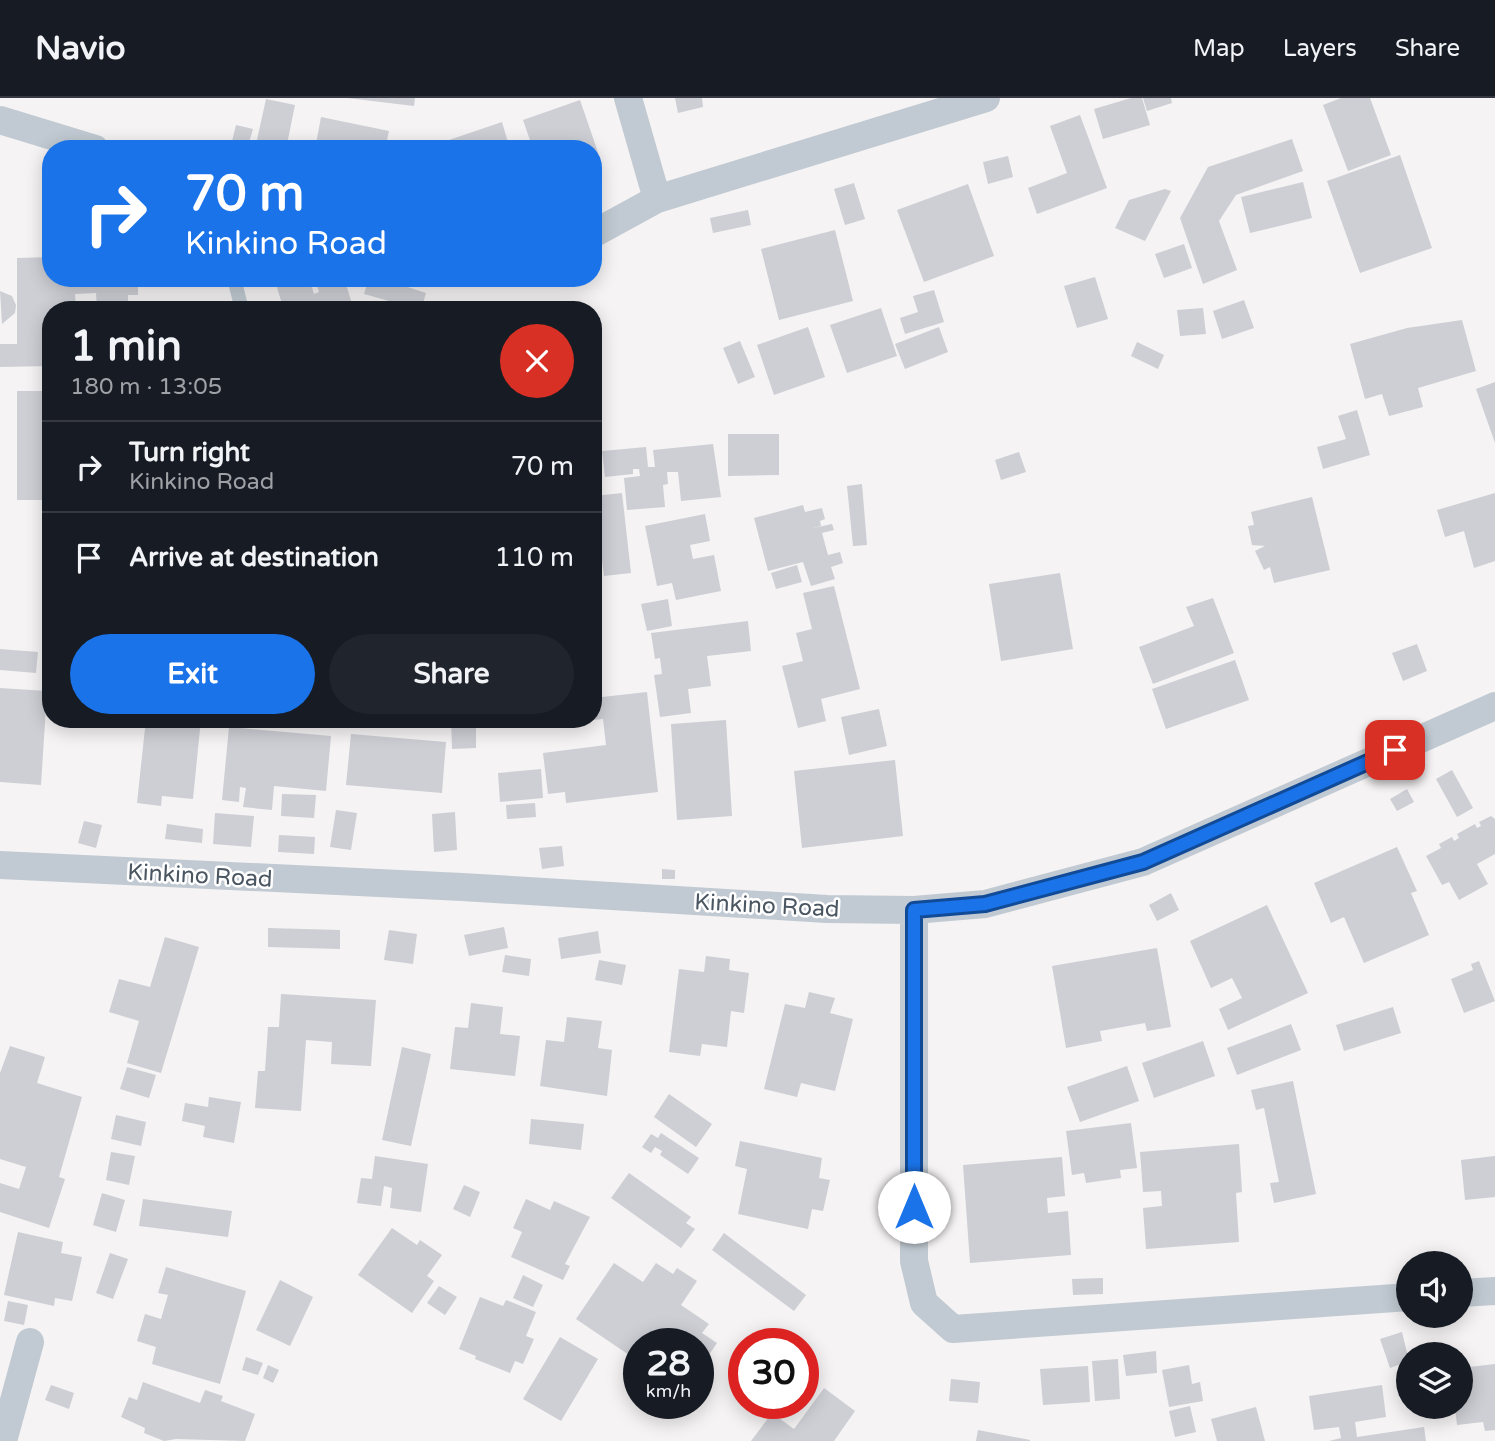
<!DOCTYPE html>
<meta charset="utf-8">
<style>
:root{--surface:#171b24;--page:#20242c;--text:#f1f3f6;--muted:#9ea1a6;--line:#363941;--accent:#1a73e8}
body{margin:0;font-family:"Varela Round",sans-serif;background:var(--page);color:var(--text);height:100vh;display:flex;flex-direction:column;font-size:26px;white-space:nowrap}
*{box-sizing:border-box;margin:0}
p{font-size:23px;color:var(--muted)}
.icon{flex:none;width:38px;height:38px;fill:none;stroke:currentColor;stroke-width:2;stroke-linecap:round;stroke-linejoin:round}
.map{position:relative;flex:1;overflow:hidden}
.sheet{position:absolute;left:42px;top:203px;width:560px;height:427px;display:flex;flex-direction:column;background:var(--surface);border-radius:28px;box-shadow:0 4px 18px #0003}
.sheet>*{flex:none}
.hud{position:absolute;left:42px;top:42px;width:560px;height:147px;border-radius:28px;box-shadow:0 4px 18px #0003;background:#1a73e8;color:#fff;overflow:hidden}
.controls{position:absolute;left:1396px;top:1153px;display:grid;gap:14px}
.controls a{display:grid;place-items:center;width:77px;height:77px;border-radius:50%;background:var(--surface);box-shadow:0 4px 18px #0003;font-size:35px}
.speed{position:absolute;left:623px;top:1230px;display:flex;gap:14px;font-size:35px;font-weight:700;text-align:center}
.speed>*{display:grid;place-content:center;width:91px;height:91px;border-radius:50%;background:var(--surface);box-shadow:0 4px 18px #0003;line-height:1}
.speed small{font-size:18px;font-weight:400}
.speed .limit{border:10px solid #d22;background:#fff;color:#111}
.pin{position:absolute;display:grid;place-items:center;width:60px;height:60px;color:#fff;margin:-30px;border-radius:14px;box-shadow:0 4px 10px #0006}
.me{position:absolute;width:77px;margin:-38px;rotate:0deg;stroke-linejoin:round;filter:drop-shadow(0 0 5px #0008)}
.turn{display:flex;align-items:center;gap:24px;height:147px;padding:0 28px;font-size:32px}
.turn .icon{width:91px;height:91px;stroke-width:2.5}
.turn b{display:block;font-size:49px;line-height:60px}
.round{display:grid;place-items:center;flex:none;width:74px;height:74px;border-radius:37px;background:var(--page)}
.head{display:flex;align-items:center;justify-content:space-between;height:119px;padding:0 28px}
h1{font-size:42px;font-weight:700;line-height:52px}
.primary-button{display:flex;gap:14px;margin-top:auto;padding:14px 28px}
.primary-button a{flex:1;height:80px;border-radius:42px;background:var(--accent);color:#fff;font-size:28px;font-weight:700;line-height:80px;text-align:center}
.primary-button a+a{background:var(--page);color:var(--text)}
ul{padding:0;list-style:none}
li{display:flex;align-items:center;gap:21px;height:91px;padding:0 28px;border-top:2px solid var(--line)}
li div{flex:1}
li b{display:block;font-size:26px}
li em{font-style:normal}
header{display:flex;align-items:center;gap:42px;box-sizing:border-box;height:98px;padding:0 35px;background:var(--surface);border-bottom:2px solid var(--line)}
header strong{font-size:33px}
nav{display:flex;gap:38px;margin-inline-start:auto;font-size:24px}
.map>svg:first-child{display:block}
.building{fill:#cdcfd5}
.lines{fill:none;stroke-linecap:round;stroke-linejoin:round}
.service{stroke:#c1cad2;stroke-width:14}
.minor{stroke:#c1cad2;stroke-width:28}
.route-casing{stroke:#114b97;stroke-width:18}
.route{stroke:#1a73e8;stroke-width:12}
.labels{text-anchor:middle;stroke-width:5;stroke-linejoin:round;paint-order:stroke}
.street-label{font-size:23px;fill:#4a5661;stroke:#fff}
</style>
<header>
<strong>Navio</strong>
<nav><a>Map</a><a>Layers</a><a>Share</a></nav>
</header>
<div class="map">
<svg width="1495" height="1343" viewBox="0 0 1495 1343">
<rect width="100%" height="100%" fill="#f5f3f3"/>
<path class="building" d="M347,0H415L414,8Z
M675,0H702L703,9L678,15Z
M1131,0H1142L1150,27L1103,41L1094,11Z
M1143,0H1171L1172,5L1147,13Z
M1341,0H1370L1391,57L1348,73L1323,7Z
M266,1L295,7L286,51H255Z
M580,2L601,63L593,65V51H533L523,22Z
M1080,17L1107,90L1037,116L1028,90L1067,75L1050,28Z
M321,19L389,33L385,51H315Z
M502,24L510,51H392L393,42L443,44Z
M236,27L253,31L247,51H230Z
M1292,41L1303,73L1236,97L1219,123L1237,172L1203,186L1180,120L1208,69Z
M1400,57L1432,150L1360,175L1327,83Z
M1008,58L1013,79L988,86L983,64Z
M1303,84L1312,120L1250,135L1241,99Z
M854,85L865,121L845,127L834,91Z
M968,86L994,158L924,184L897,112Z
M1165,91L1171,93L1145,143L1115,130L1129,102Z
M748,112L751,127L713,135L710,120Z
M835,132L853,203L779,222L761,151Z
M1184,146L1192,170L1164,180L1155,156Z
M51,159V180H138V197H128V212H97L96,195L75,196L76,212H51V268L0,269V246H17V160Z
M1095,179L1108,221L1077,230L1064,188Z
M274,180H309L314,196L319,194L316,184L344,180L354,212H284Z
M369,180H380L426,195L421,212L364,196Z
M934,192L944,224L905,236L900,220L918,214L913,198Z
M0,193L12,198L16,207L15,215L2,226Z
M1244,202L1254,230L1222,241L1213,213Z
M881,210L897,258L847,275L830,227Z
M1203,210L1206,236L1180,238L1177,212Z
M1462,222L1476,273L1418,290L1423,309L1389,318L1382,296L1365,301L1350,246L1407,230Z
M808,229L825,279L774,297L757,247Z
M939,229L948,254L905,271L895,246Z
M740,243L755,279L738,286L723,250Z
M1137,244L1164,257L1158,271L1131,258Z
M1495,284V345L1476,291Z
M17,293H51V402H17Z
M1357,312L1370,357L1323,371L1317,349L1346,341L1338,318Z
M728,336H779V377L728,378Z
M713,346L721,399L681,403L678,374H667L668,386L663,387L665,409L627,412L624,380L640,378L639,371H633V376L605,379L602,353L646,349L648,369H655L653,352Z
M1019,354L1026,374L1001,382L995,362Z
M862,386L867,447L853,448L847,388Z
M622,395L631,475L604,478L594,398Z
M1495,395V463L1474,470L1464,433L1445,439L1437,412Z
M1312,399L1330,472L1274,485L1270,469L1264,472L1255,453L1265,448L1252,447L1248,428L1254,427L1251,414Z
M803,407L805,414L822,410L825,421L820,423L821,428L809,431L832,426L834,432L822,435L828,457L840,454L843,465L831,469L835,481L811,488L803,464L768,473L754,420Z
M705,416L710,443L690,447L693,461L714,457L721,493L676,502L672,485L657,488L645,428Z
M797,467L802,484L776,491L771,475Z
M1060,475L1073,551L1001,563L989,486Z
M834,488L860,591L821,601L826,623L798,630L782,568L803,563L796,535L812,531L803,495Z
M1213,500L1234,555L1153,586L1139,549L1194,528L1186,509Z
M668,501L672,528L647,533L641,506Z
M748,523L751,553L707,558L711,588L688,591L691,615L660,619L654,577L662,576L660,560L655,561L651,535Z
M1417,546L1427,573L1403,583L1392,555Z
M0,551L38,554L36,575L0,572Z
M1235,562L1249,602L1166,631L1152,591Z
M0,590L47,593L41,687L0,684Z
M647,594L658,694L566,705L565,694L548,696L543,655L606,647L603,621L593,622V600Z
M879,611L887,648L849,657L841,619Z
M146,621H201L193,701L162,698L161,708L137,705Z
M451,621H476V650L452,651Z
M726,622L732,718L677,722L671,626Z
M229,629L331,638L326,693L274,688L272,712L243,709L246,690L240,689L239,704L222,702Z
M351,636L446,644L442,695L346,687Z
M895,662L903,738L802,750L794,673Z
M541,671L543,700L500,704L498,675Z
M1452,672L1473,710L1457,719L1436,681Z
M1407,691L1414,704L1397,713L1390,701Z
M282,696L316,697L314,720L281,718Z
M535,705L536,719L507,721L506,707Z
M336,712L357,715L351,752L330,749Z
M455,714L457,752L434,754L432,716Z
M215,715L254,718L251,749L213,746Z
M1491,718L1495,721V756L1477,766L1488,786L1459,802L1449,784L1442,787L1426,758L1441,750L1439,746L1452,739L1454,743L1459,740L1457,736L1475,726L1477,730L1481,728L1479,724Z
M84,723L102,727L96,750L78,745Z
M167,726L203,731L202,745L165,741Z
M279,737L315,739L314,756L278,754Z
M562,748L564,768L542,771L539,750Z
M1397,749L1417,793L1411,795L1429,837L1364,865L1344,819L1331,825L1314,785Z
M662,771L675,772V781H662Z
M1171,795L1179,812L1157,823L1149,807Z
M1267,807L1308,895L1228,932L1219,911L1242,900L1232,880L1211,890L1190,843Z
M504,829L508,850L469,858L464,837Z
M268,830L340,832V851L268,849Z
M389,832L417,836L413,866L384,862Z
M598,833L601,855L561,861L558,840Z
M165,839L199,849L161,975L127,965L139,923L109,914L119,881L150,889Z
M1157,850L1171,929L1147,933L1145,925L1100,933L1102,943L1066,950L1052,868Z
M505,857L531,861L529,878L502,874Z
M706,858L730,861L729,872L749,875L744,915L731,913L727,949L702,946L700,958L669,954L679,871L704,874Z
M599,862L626,867L622,887L595,882Z
M1479,863L1495,903L1464,915L1451,881L1473,872L1471,866Z
M809,894L835,900L830,915L853,921L835,993L801,985L797,999L764,991L785,906L805,910Z
M281,896L376,902L371,968L331,966L332,944L306,942L301,1013L255,1010L258,973H265L268,929H279Z
M471,905L503,909L500,936L520,938L515,978L450,971L455,929L468,930Z
M1393,909L1401,935L1344,953L1336,927Z
M567,919L602,923L598,950L612,952L607,998L540,988L546,942L564,944Z
M1291,926L1301,952L1237,977L1227,950Z
M1203,943L1215,978L1154,1000L1142,965Z
M10,948L45,959L37,985L82,999L59,1079L65,1081L49,1130L0,1114V1085L19,1091L26,1069L0,1061V975Z
M402,949L431,956L411,1048L382,1042Z
M1127,968L1139,1003L1080,1024L1067,989Z
M127,969L156,977L149,1000L120,991Z
M1293,983L1316,1096L1274,1105L1270,1085L1279,1084L1264,1010L1256,1012L1251,992Z
M669,996L712,1026L696,1049L654,1019Z
M209,999L241,1004L234,1045L203,1039L205,1028L182,1023L185,1005L208,1009Z
M116,1017L146,1024L141,1048L111,1041Z
M531,1021L584,1026L581,1052L529,1046Z
M1131,1025L1137,1070L1120,1072L1121,1080L1086,1085L1084,1075L1072,1077L1066,1033Z
M661,1035L699,1060L688,1076L660,1057L662,1053L655,1049L651,1055L642,1049L651,1036L658,1040Z
M740,1043L822,1060L819,1080L830,1082L823,1113L812,1111L808,1131L738,1116L747,1071L735,1068Z
M1239,1046L1242,1094L1236,1095L1239,1144L1146,1151L1143,1110L1162,1108L1161,1093L1143,1094L1140,1054Z
M111,1054L135,1058L129,1087L106,1082Z
M375,1058L428,1066L421,1114L390,1110L392,1090L384,1088L381,1108L357,1105L361,1080L372,1081Z
M1495,1058V1099L1465,1102L1461,1062Z
M1062,1059L1065,1098L1047,1100L1048,1115L1068,1113L1071,1157L970,1165L963,1067Z
M629,1075L691,1119L686,1125L695,1131L681,1150L611,1100Z
M464,1087L480,1094L470,1119L453,1111Z
M102,1095L125,1102L116,1134L93,1127Z
M143,1101L232,1113L228,1139L139,1128Z
M526,1101L550,1112L554,1103L590,1119L565,1166L570,1168L563,1182L511,1159L522,1134L513,1130Z
M392,1130L417,1147L420,1142L442,1157L427,1178L434,1183L412,1215L358,1177Z
M18,1134L63,1144L61,1155L82,1159L72,1203L55,1200L54,1208L4,1197Z
M724,1135L806,1197L794,1213L712,1152Z
M110,1155L128,1161L113,1201L96,1195Z
M614,1165L643,1184L656,1165L673,1176L677,1170L697,1183L681,1207L709,1226L702,1235L717,1245L698,1273V1246H639V1286L627,1279L638,1263L576,1221Z
M166,1169L246,1193L220,1286L152,1266L156,1249L137,1243L145,1216L161,1221L168,1197L158,1195Z
M523,1177L543,1187L533,1209L513,1200Z
M1103,1180V1196L1073,1197L1072,1181Z
M280,1182L313,1199L290,1248L256,1232Z
M439,1188L457,1199L445,1217L427,1205Z
M480,1199L503,1208L506,1202L536,1214L526,1238L534,1241L523,1266L515,1263L510,1275L475,1261L476,1258L459,1251Z
M8,1203L28,1207L24,1227L4,1223Z
M1402,1234L1409,1263L1390,1270L1380,1241Z
M560,1239L598,1261L561,1323L523,1301Z
M1156,1253L1157,1275L1126,1278L1123,1257Z
M246,1259L263,1265L258,1277L242,1272Z
M1118,1261L1120,1301L1095,1303L1092,1263Z
M1495,1266V1332L1485,1333L1483,1324L1457,1327L1455,1309H1461V1270Z
M268,1267L279,1272L273,1285L263,1280Z
M1189,1267L1192,1286L1200,1284L1203,1303L1169,1309L1162,1272Z
M1088,1268L1090,1304L1043,1307L1040,1271Z
M951,1281L980,1284L978,1305L949,1303Z
M143,1284L200,1305L205,1292L223,1298L221,1303L255,1316L245,1343L176,1341L164,1343L144,1335L145,1330L121,1319L129,1299L137,1302Z
M51,1287L74,1295L69,1311L45,1302Z
M1382,1287L1386,1319L1355,1324L1357,1339L1424,1329L1426,1343H1329L1341,1340L1339,1329L1314,1332L1309,1298Z
M824,1290L855,1313L834,1343H751L772,1315L794,1331Z
M1190,1308L1196,1334L1175,1339L1169,1313Z
M1256,1309L1265,1343H1217L1211,1321Z
M978,1332L1030,1342V1343H976Z"/>
<g class="lines">
<path class="service" d="M234,180L242,212"/>
<path class="minor" d="M628,0L657,101
M0,22L95,51
M593,136L657,101L986,0
M0,767L462,789L827,811L914,812L985,806L1143,764L1495,608
M914,812V1163L924,1205L953,1231L1409,1199
M1461,1195L1495,1193
M3,1343L30,1244"/>
</g>
<g class="lines">
<defs>
<path id="route" d="M914,1109V812L985,806L1143,764L1395,652"/>
</defs>
<use href="#route" class="route-casing"/>
<use href="#route" class="route"/>
</g>
<g class="labels">
<g class="street-label">
<text transform="translate(200 777) rotate(3)" y="8">Kinkino Road</text>
<text transform="translate(767 807) rotate(3)" y="8">Kinkino Road</text>
</g>
</g>
</svg>
<div class="controls">
<a><svg class="icon" aria-label="sound" viewBox="0 0 24 24"><path d="M4 9h4l5-4v14l-5-4H4zM17 9q2 3 0 6"/></svg></a>
<a><svg class="icon" aria-label="layers" viewBox="0 0 24 24"><path d="M12 4l9 5-9 5-9-5zM3 14l9 5 9-5"/></svg></a>
</div>
<div class="speed"><div>28<small>km/h</small></div><div class="limit">30</div></div>
<div class="pin" style="left:1395px;top:652px;background:#d93025"><svg class="icon" aria-label="arrive" viewBox="0 0 24 24"><path d="M6 21V4h12l-3 4 3 4H6"/></svg></div>
<svg class="me" style="left:914px;top:1109px" viewBox="-20 -20 40 40"><circle r="19" fill="#fff"/><path d="M0-13L10 11 0 6-10 11z" fill="#1a73e8"/></svg>
<div class="hud">
<div class="turn"><svg class="icon" aria-label="right" viewBox="0 0 24 24"><path d="M7 20v-9h11M14 6l5 5-5 5"/></svg><div><b>70 m</b>Kinkino Road</div></div>
</div>
<section class="sheet">
<div class="head"><div><h1>1 min</h1><p>180 m · 13:05</p></div><a class="round" style="background:#d93025;color:#fff"><svg class="icon" aria-label="close" viewBox="0 0 24 24"><path d="M6 6l12 12M18 6L6 18"/></svg></a></div>
<ul>
<li><svg class="icon" aria-label="right" viewBox="0 0 24 24"><path d="M7 20v-9h11M14 6l5 5-5 5"/></svg><div><b>Turn right</b><p>Kinkino Road</p></div><em>70 m</em></li>
<li><svg class="icon" aria-label="arrive" viewBox="0 0 24 24"><path d="M6 21V4h12l-3 4 3 4H6"/></svg><div><b>Arrive at destination</b></div><em>110 m</em></li>
</ul>
<div class="primary-button"><a>Exit</a><a>Share</a></div>
</section>
</div>
